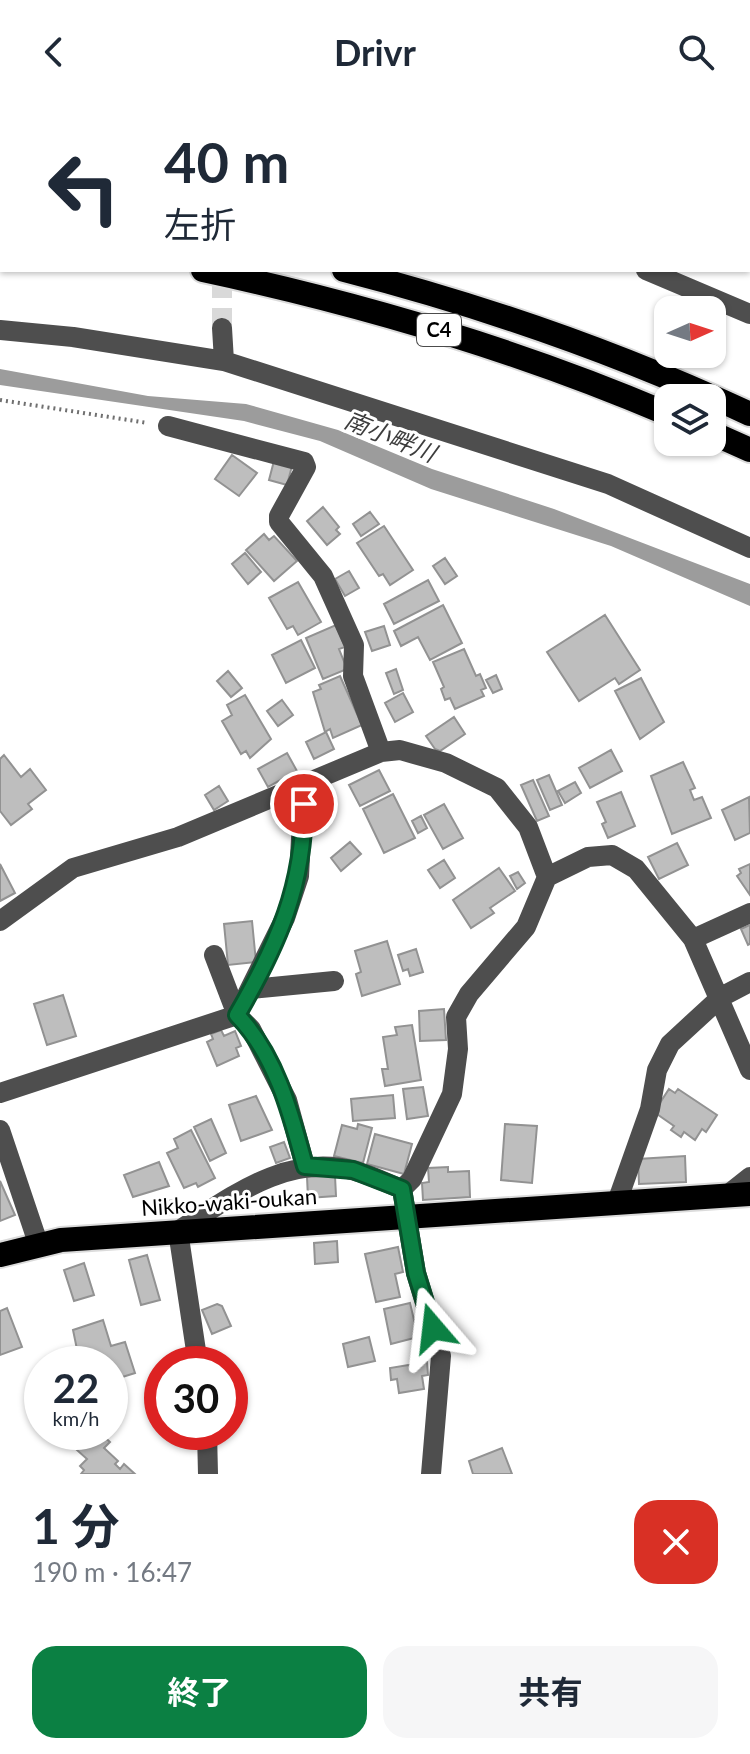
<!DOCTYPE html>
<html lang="ja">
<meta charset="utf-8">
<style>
:root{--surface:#fff;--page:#f6f6f7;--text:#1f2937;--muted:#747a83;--accent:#0b8043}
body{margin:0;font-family:Lato,"Noto Sans JP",sans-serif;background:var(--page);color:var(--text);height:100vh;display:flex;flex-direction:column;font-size:30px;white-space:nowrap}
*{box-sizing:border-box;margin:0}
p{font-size:26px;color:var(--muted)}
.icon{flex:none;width:44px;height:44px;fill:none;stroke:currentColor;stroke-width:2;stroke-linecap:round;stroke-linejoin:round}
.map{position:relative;height:1370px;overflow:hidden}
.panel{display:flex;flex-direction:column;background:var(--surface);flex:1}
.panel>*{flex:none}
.hud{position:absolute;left:0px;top:0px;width:750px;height:168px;box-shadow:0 2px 6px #0004;background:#fff;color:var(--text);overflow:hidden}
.needle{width:52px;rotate:87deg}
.buttons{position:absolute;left:654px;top:192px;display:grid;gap:16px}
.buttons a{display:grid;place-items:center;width:72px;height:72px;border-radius:16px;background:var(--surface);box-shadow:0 2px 6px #0004;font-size:40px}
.speed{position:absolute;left:24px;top:1242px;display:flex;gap:16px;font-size:40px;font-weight:700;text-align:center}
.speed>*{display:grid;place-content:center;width:104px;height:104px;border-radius:50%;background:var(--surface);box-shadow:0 2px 6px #0004;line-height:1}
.speed small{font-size:20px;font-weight:400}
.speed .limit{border:12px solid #d22;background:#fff;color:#111}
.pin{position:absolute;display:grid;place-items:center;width:68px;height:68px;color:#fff;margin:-34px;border:4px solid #fff;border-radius:50%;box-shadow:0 2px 8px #0007}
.me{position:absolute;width:88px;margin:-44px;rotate:343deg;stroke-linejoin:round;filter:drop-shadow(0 0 6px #0008)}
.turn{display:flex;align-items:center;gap:28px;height:168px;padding:0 32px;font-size:36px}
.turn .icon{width:104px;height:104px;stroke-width:2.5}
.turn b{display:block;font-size:56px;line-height:68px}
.round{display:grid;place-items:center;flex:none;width:84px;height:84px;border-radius:24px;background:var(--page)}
.overview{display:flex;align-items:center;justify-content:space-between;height:136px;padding:0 32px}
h1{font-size:48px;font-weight:700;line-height:60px}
.button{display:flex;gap:16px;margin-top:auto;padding:16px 32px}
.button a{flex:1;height:92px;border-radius:24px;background:var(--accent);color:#fff;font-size:32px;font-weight:700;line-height:92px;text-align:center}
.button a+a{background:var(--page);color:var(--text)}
header{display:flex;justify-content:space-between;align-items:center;height:104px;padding:0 32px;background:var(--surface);font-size:36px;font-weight:700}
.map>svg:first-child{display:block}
.water{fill:#9c9c9c}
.building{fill:#bebebe;stroke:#929292;stroke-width:2}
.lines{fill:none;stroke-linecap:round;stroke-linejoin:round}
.minor-tunnel{stroke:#d9d9d9;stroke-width:20;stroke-dasharray:20 10;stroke-linecap:butt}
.highway-casing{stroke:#dbdbdb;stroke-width:28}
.path{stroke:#707070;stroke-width:4;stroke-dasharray:2 4;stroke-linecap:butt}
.minor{stroke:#4e4e4e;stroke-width:20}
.highway{stroke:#000;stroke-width:24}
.route-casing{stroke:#07532c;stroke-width:20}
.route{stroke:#0b8043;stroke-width:14}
.labels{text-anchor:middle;stroke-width:6;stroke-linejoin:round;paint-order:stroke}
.shield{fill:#fff;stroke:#4c4c4c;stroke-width:2}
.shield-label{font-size:20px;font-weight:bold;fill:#000}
.street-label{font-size:22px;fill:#000;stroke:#fff}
.water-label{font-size:24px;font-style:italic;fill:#3d3d3d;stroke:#fff}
</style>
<header><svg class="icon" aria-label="back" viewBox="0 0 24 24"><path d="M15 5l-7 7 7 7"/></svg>Drivr<svg class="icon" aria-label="search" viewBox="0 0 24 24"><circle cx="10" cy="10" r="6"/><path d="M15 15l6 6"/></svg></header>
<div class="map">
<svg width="750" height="1370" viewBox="0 0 750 1370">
<rect width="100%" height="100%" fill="#fff"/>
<path class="water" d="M0,265L148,292L246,300L338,326L432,365L554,405L750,480V502L611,442L431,385L320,337L244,317L0,281Z"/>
<path class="building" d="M232,351L257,369L239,392L215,375Z
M275,353L293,358L287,381L269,376Z
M323,403L339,423L336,426L340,430L327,441L307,417Z
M370,408L379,420L361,432L353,420Z
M384,422L413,466L390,481L383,470L379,472L357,439Z
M264,430L269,436L274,432L297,457L274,477L246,446Z
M245,449L261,468L248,480L232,460Z
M445,454L457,472L445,480L433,462Z
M349,467L359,484L345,492L335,475Z
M428,476L439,497L394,520L384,500Z
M298,478L321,518L298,531L293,522L287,525L269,494Z
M443,501L462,539L430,556L418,533L401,542L394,527Z
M605,511L640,566L619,580L615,574L579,597L547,548Z
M336,521L345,543L339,545L347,565L323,575L306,534Z
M384,522L390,541L372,547L365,528Z
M301,536L315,564L286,579L272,551Z
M464,545L476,572L480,570L486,584L481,586L484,592L455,605L450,594L445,596L441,585L444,583L433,558Z
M396,565L403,586L394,590L386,569Z
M228,567L242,584L231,593L217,577Z
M496,571L502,585L493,589L486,576Z
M340,572L362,621L333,634L330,625L325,628L313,588L321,585L319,581Z
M641,574L664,618L640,635L615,587Z
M403,589L413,608L395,618L385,599Z
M245,591L271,635L250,654L246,647L241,650L222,617L232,611L227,601Z
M282,596L293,611L278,622L267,607Z
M454,613L465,630L440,647L435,645L426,632Z
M326,628L334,645L314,655L306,638Z
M611,646L622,667L590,684L579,664Z
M287,649L297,667L268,683L258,665Z
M4,651L21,673L30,665L46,686L28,700L32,705L11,721L0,707V655Z
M683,658L695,684L690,686L694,696L702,693L711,714L672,730L651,672Z
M379,666L390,687L360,702L349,681Z
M549,671L562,701L550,706L537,676Z
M533,676L549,712L537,717L521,681Z
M575,678L581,689L565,699L558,687Z
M219,682L228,697L214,706L205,691Z
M621,688L635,722L608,734L602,720L606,718L597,698Z
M393,690L415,734L384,749L363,705Z
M749,693L750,729L735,736L722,706Z
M444,700L463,734L443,745L424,711Z
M421,712L427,724L418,729L412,717Z
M350,738L361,750L341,767L331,754Z
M677,739L688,761L659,775L648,753Z
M444,756L455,774L440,784L428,766Z
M0,760L15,789L0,797Z
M750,760V791L737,772L741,769L739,765Z
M499,764L515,787L490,804L494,809L471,824L453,796Z
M518,768L525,779L517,785L510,772Z
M252,817L256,858L228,861L224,820Z
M750,821V840L748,841L741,825Z
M387,837L400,880L362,892L356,870L361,868L355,847Z
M416,845L423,868L410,872L408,865L403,867L398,851Z
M63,891L76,932L47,941L34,900Z
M444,905L446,936L420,937L419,907Z
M412,921L421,976L385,982L382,965H388L383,933L397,931L395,923Z
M221,926L224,932L235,927L241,942L236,944L239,952L217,962L207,938L213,935L211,930Z
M423,983L428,1012L407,1015L403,985Z
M669,985L675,989L678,985L717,1011L706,1028L702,1025L695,1036L684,1028L681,1033L671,1026L674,1022L654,1008Z
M393,991L395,1014L353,1017L351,995Z
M256,992L272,1026L241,1037L229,1001Z
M211,1015L226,1049L210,1057L194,1023Z
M358,1020L372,1024L363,1059L334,1052L342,1021L357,1025Z
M505,1020L537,1022L532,1079L501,1076Z
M191,1026L215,1074L198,1083L196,1079L184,1084L167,1049L178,1044L174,1035Z
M375,1030L412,1040L404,1070L367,1060Z
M284,1038L290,1054L276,1059L270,1043Z
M685,1052L686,1078L639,1080L638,1055Z
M159,1058L169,1082L133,1093L124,1071Z
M448,1063V1068L469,1067L470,1093L423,1096L422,1079L429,1078L428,1064Z
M335,1072L336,1092L308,1094L307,1073Z
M0,1077L15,1111L0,1117Z
M177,1096L178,1110L157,1112L156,1098Z
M337,1137L338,1158L315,1160L314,1139Z
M398,1143L403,1168L395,1170L400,1193L376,1198L365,1150Z
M147,1151L160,1196L141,1201L129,1156Z
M84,1159L94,1191L74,1197L64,1166Z
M410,1199L418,1233L391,1240L384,1205Z
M217,1200L222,1202L231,1222L212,1230L202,1206Z
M7,1204L22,1243L0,1251V1207Z
M103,1216L111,1242L125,1238L135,1269L110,1277V1260H80L73,1226Z
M369,1233L375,1257L348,1263L343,1240Z
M427,1258L428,1271L422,1272L424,1285L399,1289L397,1275L391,1276L390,1264Z
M77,1328H99L110,1338L104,1344L118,1357L115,1360L120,1365L124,1360L135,1370H81L84,1366L80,1362L87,1355L68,1338Z
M502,1344L512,1370H473L469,1357Z"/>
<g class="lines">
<path class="minor-tunnel" d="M222,224V166"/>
<defs>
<path id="highway" d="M0,99L2,100
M0,132L2,133
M203,166C362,200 518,246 668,310
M344,166C484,202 619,249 750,310
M712,329L750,346
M0,1151L61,1136L750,1090"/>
</defs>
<use href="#highway" class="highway-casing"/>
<path class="path" d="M0,296L148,319"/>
<path class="minor" d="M249,2L250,0
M0,3L2,4
M646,166L750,210
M222,224L224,257
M0,226L73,233L224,257L608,380L750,444
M168,322L304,358L306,363L279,412V418L323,472L354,541L353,572L381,648
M0,817L73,764L178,733L381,648L400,646L446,659L497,684L528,723L547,773
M693,835L750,809
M214,851L237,911L251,925L287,996L305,1062
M252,885L334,877
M0,989L237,911L285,814L299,772L304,678
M0,1026L39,1142
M726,1092L750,1073
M617,1098L650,1005L657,966L670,940L721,893L750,878
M198,1260L178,1127C231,1093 288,1048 355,1067C371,1071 386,1079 402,1085
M207,1328L208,1370
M431,1370L441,1252L416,1169L402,1085L412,1075L452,990L458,945L456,913L469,890L526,823L547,773L588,753L612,751L636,765L693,835L750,966"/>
<use href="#highway" class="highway"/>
</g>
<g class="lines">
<defs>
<path id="route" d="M304,700C304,782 278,840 237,911C276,951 291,1010 305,1062L353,1066L402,1085L416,1169L433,1224"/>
</defs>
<use href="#route" class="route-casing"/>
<use href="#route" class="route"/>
</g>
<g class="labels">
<rect class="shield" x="417" y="210" width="44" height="32" rx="6"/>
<g class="shield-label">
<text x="439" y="233">C4</text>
</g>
<g class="street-label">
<text transform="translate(229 1098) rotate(-4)" y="8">Nikko-waki-oukan</text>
</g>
<g class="water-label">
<text transform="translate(390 333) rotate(22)" y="8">南小畔川</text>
</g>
</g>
</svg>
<div class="buttons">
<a><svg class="needle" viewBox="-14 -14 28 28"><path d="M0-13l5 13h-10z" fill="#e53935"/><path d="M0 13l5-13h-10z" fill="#747a83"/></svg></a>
<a><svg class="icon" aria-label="layers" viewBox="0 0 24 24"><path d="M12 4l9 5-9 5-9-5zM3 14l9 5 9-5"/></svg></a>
</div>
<div class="speed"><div>22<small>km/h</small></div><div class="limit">30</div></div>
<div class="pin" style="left:304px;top:700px;background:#d93025"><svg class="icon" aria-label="arrive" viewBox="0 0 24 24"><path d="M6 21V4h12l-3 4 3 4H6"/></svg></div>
<svg class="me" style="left:433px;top:1224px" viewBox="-20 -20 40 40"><path d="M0-17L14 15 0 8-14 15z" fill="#0b8043" stroke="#fff" stroke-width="4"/></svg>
<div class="hud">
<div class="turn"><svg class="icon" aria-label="left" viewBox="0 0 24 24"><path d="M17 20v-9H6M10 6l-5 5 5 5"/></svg><div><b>40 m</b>左折</div></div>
</div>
</div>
<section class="panel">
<div class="overview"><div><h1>1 分</h1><p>190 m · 16:47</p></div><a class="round" style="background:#d93025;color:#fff"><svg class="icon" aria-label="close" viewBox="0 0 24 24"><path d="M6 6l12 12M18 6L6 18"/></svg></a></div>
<div class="button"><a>終了</a><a>共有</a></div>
</section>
